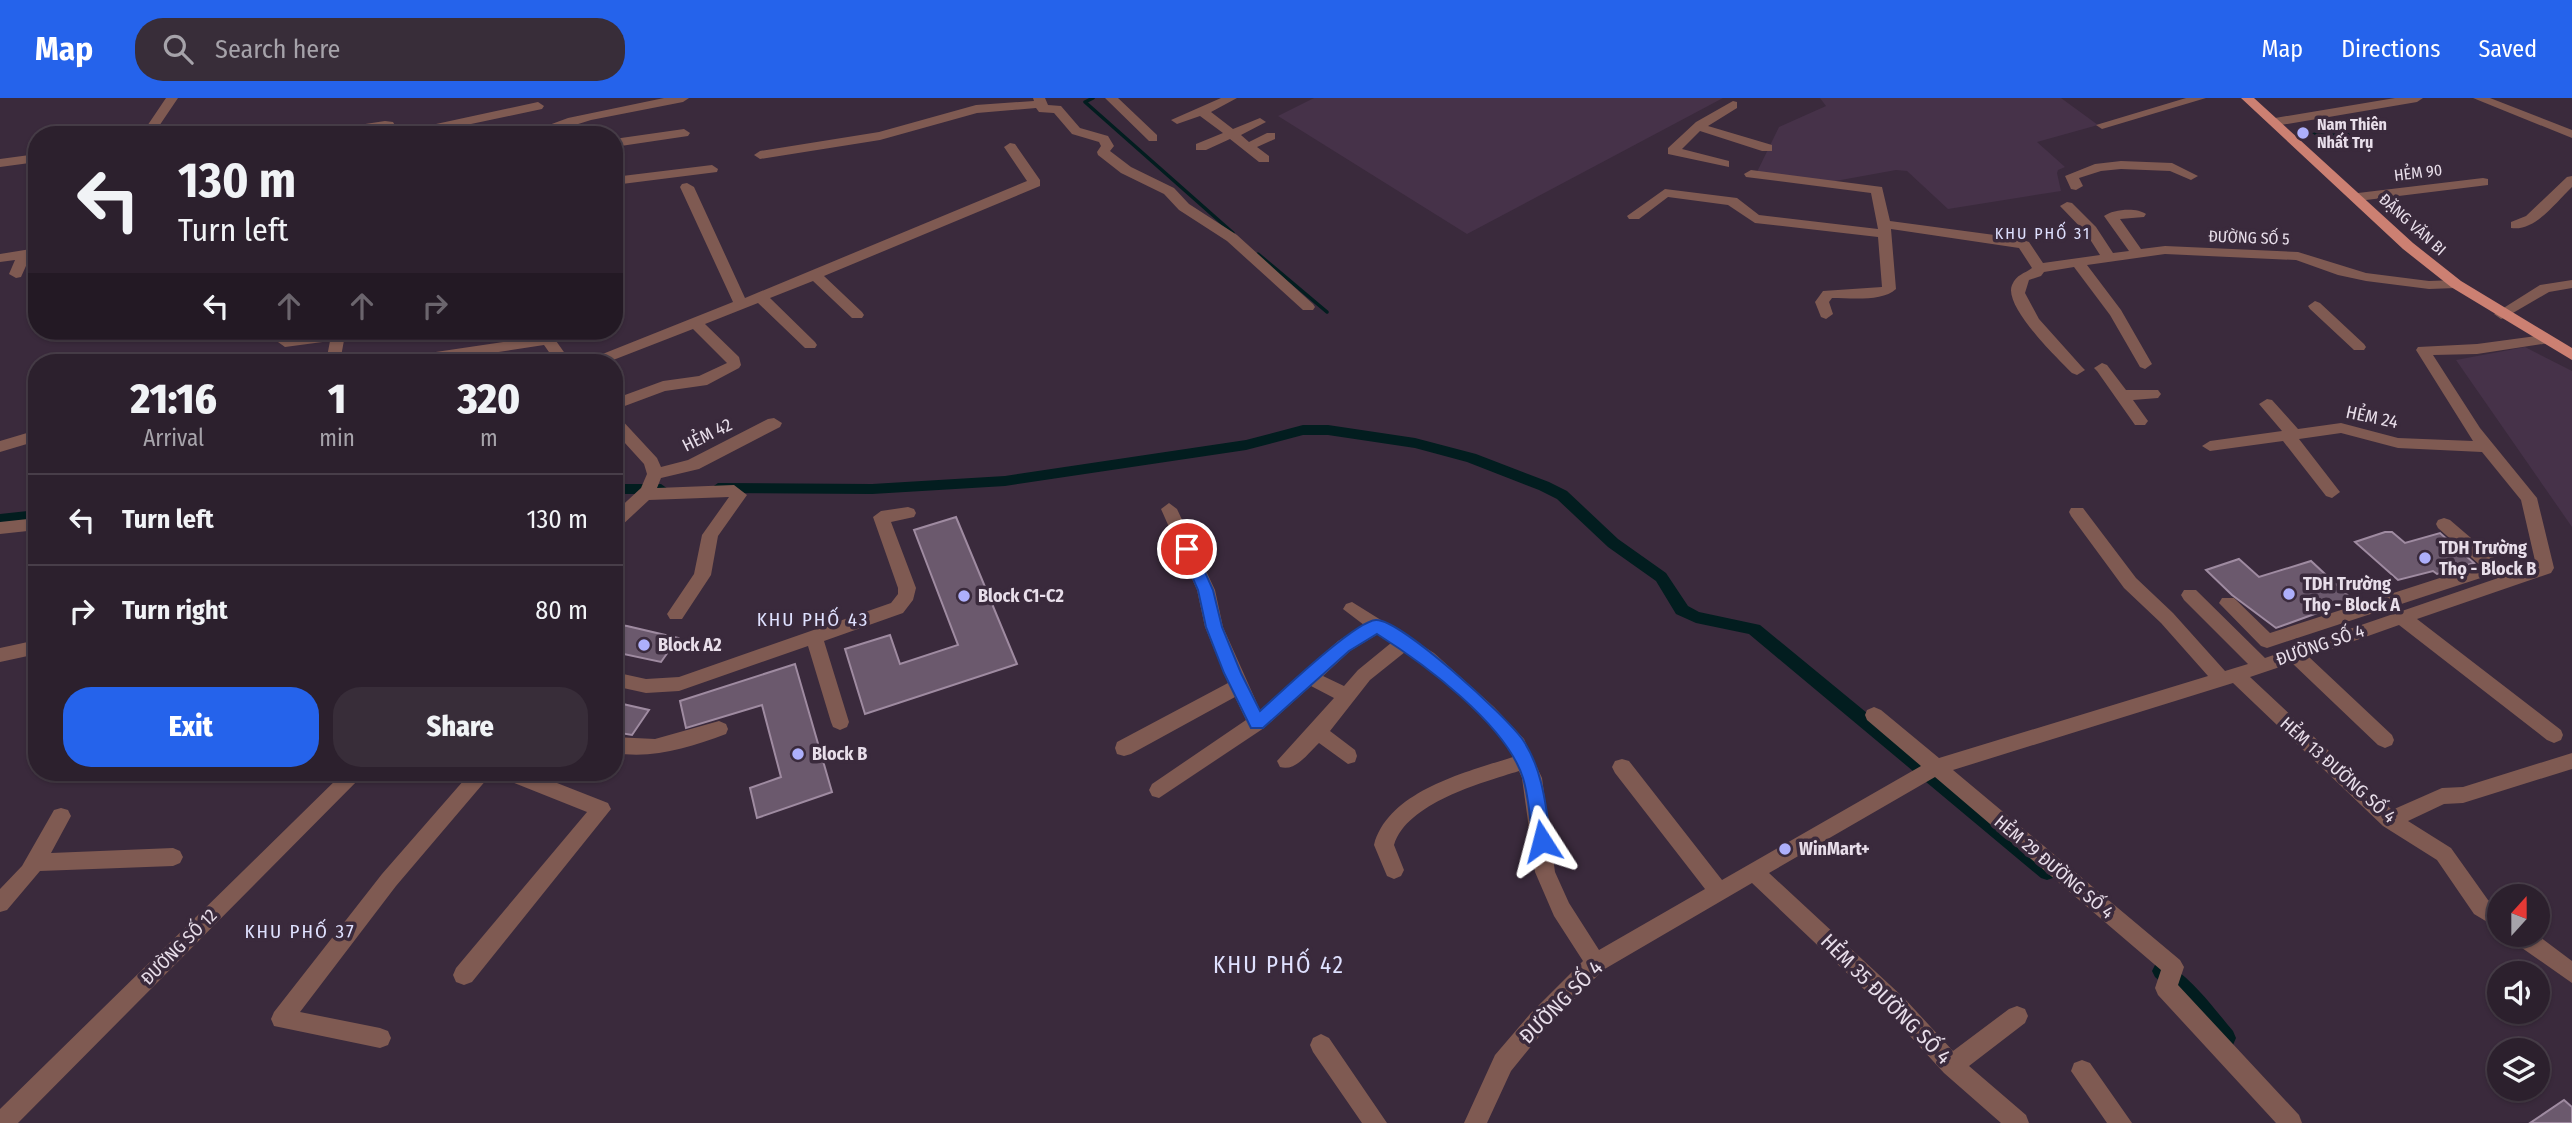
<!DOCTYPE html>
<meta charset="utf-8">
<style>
:root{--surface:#2c202d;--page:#382d39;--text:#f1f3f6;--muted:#a6a3aa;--line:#483e49;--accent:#2563eb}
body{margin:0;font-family:"Fira Sans Condensed",sans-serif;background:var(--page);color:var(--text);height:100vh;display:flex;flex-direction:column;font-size:26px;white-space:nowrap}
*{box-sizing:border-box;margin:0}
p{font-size:23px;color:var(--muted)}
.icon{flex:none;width:38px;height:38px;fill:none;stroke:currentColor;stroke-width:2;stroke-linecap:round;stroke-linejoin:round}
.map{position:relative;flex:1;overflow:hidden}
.side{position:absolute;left:28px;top:256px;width:595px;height:427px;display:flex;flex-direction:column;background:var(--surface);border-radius:28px;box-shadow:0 2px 5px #0004,0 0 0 2px var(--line)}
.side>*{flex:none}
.hud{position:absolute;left:28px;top:28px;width:595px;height:214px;border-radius:28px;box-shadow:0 2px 5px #0004,0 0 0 2px var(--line);background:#2c202d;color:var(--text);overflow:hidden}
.needle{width:46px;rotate:21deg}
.fabs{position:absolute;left:2487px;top:786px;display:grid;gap:14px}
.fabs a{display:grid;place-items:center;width:63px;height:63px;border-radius:50%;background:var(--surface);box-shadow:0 2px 5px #0004,0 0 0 2px var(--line);font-size:35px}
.pin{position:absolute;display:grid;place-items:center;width:60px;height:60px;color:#fff;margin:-30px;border:4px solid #fff;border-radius:50%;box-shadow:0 2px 7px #0007}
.me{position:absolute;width:77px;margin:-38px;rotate:351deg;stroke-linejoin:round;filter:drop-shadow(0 0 5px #0008)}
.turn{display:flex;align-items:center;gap:24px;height:147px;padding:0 35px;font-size:32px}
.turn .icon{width:91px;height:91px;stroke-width:2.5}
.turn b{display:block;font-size:49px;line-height:60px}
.lanes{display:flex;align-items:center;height:66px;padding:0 35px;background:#0003;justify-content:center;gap:35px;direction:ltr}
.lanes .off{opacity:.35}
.eta{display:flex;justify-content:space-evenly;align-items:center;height:119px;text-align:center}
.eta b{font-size:42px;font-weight:800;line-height:49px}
.action{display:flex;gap:14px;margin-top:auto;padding:14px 35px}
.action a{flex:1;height:80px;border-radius:28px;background:var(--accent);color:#fff;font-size:28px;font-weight:800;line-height:80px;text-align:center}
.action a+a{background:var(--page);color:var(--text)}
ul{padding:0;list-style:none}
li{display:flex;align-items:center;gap:21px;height:91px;padding:0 35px;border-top:2px solid var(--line)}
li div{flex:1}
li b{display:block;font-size:26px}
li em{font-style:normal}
header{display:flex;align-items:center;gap:42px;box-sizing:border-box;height:98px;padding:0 35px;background:var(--accent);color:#fff}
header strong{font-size:33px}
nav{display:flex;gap:38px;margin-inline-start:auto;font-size:24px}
.search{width:490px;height:63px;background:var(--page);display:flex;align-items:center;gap:18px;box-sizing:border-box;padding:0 24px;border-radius:28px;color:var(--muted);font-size:26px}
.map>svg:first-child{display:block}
.built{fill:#463249}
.water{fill:#021d1f}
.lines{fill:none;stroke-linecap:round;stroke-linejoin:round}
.stream{stroke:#021d1f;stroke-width:3.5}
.canal{fill:#021d1f;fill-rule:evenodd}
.building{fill:#6b596d;stroke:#9f8ba1;stroke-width:2}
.minor{fill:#7f5a52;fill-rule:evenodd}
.major{fill:#cc8072;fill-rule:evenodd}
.route{fill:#2563eb;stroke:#184099;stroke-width:2}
.poi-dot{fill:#adaffb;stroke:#3a2a3c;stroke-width:2.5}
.labels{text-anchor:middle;stroke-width:7;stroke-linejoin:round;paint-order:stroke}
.far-poi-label{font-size:16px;font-weight:bold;fill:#e8deea;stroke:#3a2a3c;text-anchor:start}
.far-street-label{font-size:16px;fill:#e8deea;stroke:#3a2a3c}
.far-neighbourhood-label{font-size:16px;letter-spacing:2px;fill:#dfe1ff;stroke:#3a2a3c}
.street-label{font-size:18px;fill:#e8deea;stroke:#3a2a3c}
.poi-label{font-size:18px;font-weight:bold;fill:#e8deea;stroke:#3a2a3c;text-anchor:start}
.neighbourhood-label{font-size:19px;letter-spacing:2px;fill:#dfe1ff;stroke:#3a2a3c}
.near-street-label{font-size:21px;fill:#e8deea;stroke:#3a2a3c}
.near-neighbourhood-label{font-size:23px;letter-spacing:2px;fill:#dfe1ff;stroke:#3a2a3c}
</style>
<header>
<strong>Map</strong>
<div class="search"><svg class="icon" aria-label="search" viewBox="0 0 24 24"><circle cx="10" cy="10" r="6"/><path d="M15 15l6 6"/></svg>Search here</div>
<nav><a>Map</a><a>Directions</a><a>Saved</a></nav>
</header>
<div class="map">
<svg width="2572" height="1025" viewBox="0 0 2572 1025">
<rect width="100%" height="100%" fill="#3a2a3c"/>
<path class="built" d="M1314,0H1723L1467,136L1278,18Z
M1820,0H2061L2098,27L2037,44L2065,69L2058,72L2057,75L2061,93L1948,111L1907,73L1896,72L1830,84L1757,74L1779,29L1826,8Z
M2525,249L2572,273V429L2456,262Z"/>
<path class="water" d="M2342,30L2365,48L2336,53L2326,45L2336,43L2335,41L2322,42L2312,35Z"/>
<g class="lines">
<path class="stream" d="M1093,0L1085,4L1233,135
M1258,156L1327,214"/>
<path class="canal" d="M1303,327H1328L1415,340L1476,356L1549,384L1567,393L1618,441L1666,475L1688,508L1699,514L1760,527L2053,768L2056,774L2053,780L2047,782L2041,780L1749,536L1696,525L1676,516L1656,483L1608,449L1557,401L1539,392L1467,364L1415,350L1328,337H1303L1246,352L1005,388L872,396L718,395L711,390L718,385L872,386L1005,378L1246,342Z
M614,386H661L668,391L661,396H614Z
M37,412V422L0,426V416Z
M2162,864C2188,874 2215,912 2233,933L2236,940L2233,947L2226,949L2219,947L2181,902L2155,879L2152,873L2155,867Z"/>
</g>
<path class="building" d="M956,419L1017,566L865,616L845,551L890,537L900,566L958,547L914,432Z
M2385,434H2392L2405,445L2440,435L2474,465L2437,476L2433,473L2398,482L2355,444Z
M2239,461L2259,479L2311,463L2353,502L2276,530L2232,497L2206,472Z
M614,526L627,528L678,540L661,564L614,554Z
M795,566L832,694L757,720L750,690L781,679L762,607L686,630L680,603Z
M614,604L649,612L632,637L614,634Z
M2564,1002L2572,1009V1025H2530Z"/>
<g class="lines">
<path class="minor" d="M166,0H178L153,37H141Z
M664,0H689L683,4L591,22L543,37H531L530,34L568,20Z
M1033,0H1045L1048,7L1061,8L1080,30L1108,38L1114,48L1110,53L1131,69L1174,90L1189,106L1237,137L1313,206L1315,209L1313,212H1303L1227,143L1179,112L1164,96L1121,75L1098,57L1097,54L1101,48L1099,44L1072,36L1054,15L1039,14L1036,10L977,15L880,42L760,61L754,57L760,53L879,34L976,7L1034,3Z
M1105,0H1118L1157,37V43H1149Z
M1221,0H1237L1211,14L1233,31L1260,20L1266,24L1241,37L1249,44L1267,35H1275V41L1257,49L1269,58V64H1259L1230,41L1206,52H1196V46L1223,35L1200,18L1177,26L1171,22Z
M2186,0H2206L2102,31L2096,27Z
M2395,0H2423L2417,4L2275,28L2269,24L2275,20Z
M2473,0H2490L2572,32V40Z
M1733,3L1737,4V10L1708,28L1772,47V53H1762L1700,33L1682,51L1729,63V69L1668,56V50L1696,24Z
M538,4L544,8L542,11L419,37H388L385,31L346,37H313L319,33L385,23L393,24L399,34Z
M684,31L690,35L688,38L614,49V41Z
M1010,45L1015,46L1040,82V88L824,178L862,214L864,217L862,220H852L813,183L770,200L815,244L817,247L815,250H805L758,205L705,226L739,259L741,267L739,270L707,287L665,293L614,312V301L663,283L699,278L727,265L693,231L608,264H588L590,261L733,204L680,89L682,86L687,85L694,89L745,200L1027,83L1004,49Z
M37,56V64L0,69V61Z
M2121,63L2172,65L2198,78L2191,82L2170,73L2121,71L2101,73L2079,80L2083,88L2076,92L2071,91L2065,78L2095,66Z
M712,67L718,71L717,74L614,87V79Z
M1751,72L1882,89L1890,123L2017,140L2029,144L2043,165L2100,157L2086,135L2060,108L2067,104L2072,105L2096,129L2113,155L2129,153L2104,118C2113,111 2137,109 2146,116L2144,119L2120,121L2141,151L2165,148L2298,154L2366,175L2429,183L2456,182L2463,186L2456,190L2429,191L2366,183L2338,177L2296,162L2165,156L2087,167L2121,212L2152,266L2145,271L2140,269L2110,217L2074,169L2044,174L2041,178L2029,182L2025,195L2039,221L2082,269L2085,272L2077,277L2072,275C2057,260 2003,208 2012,187C2017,176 2024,176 2032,170L2019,150L1891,131L1896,191C1882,204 1851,200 1832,200L1829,204L1833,216L1826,221L1821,219L1815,204L1823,193L1882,189L1878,139L1755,125L1728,107L1668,99L1639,121H1629L1627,118L1665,91L1737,100L1759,117L1878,131L1871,95L1746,79L1744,76Z
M2572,78V89C2556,104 2535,134 2511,130V124L2526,118L2567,79Z
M2483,80L2488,81V87L2358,103L2351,99L2358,95Z
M37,150V158L30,159L21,179L16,180L9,176L15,162L0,164V156Z
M2572,182V190L2549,194L2506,219L2501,221L2494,216L2540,187Z
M2315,203L2320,205L2364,246L2366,249L2364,252H2354L2310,211L2308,208Z
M335,233L343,234L345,237L340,264H326L330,243L285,249L278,244L285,239Z
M537,233H549L571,264H556L544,247L433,264H395L402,259L538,239Z
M2544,237L2551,242L2549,245L2477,256L2433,257L2480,330L2537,400L2554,470L2551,475L2417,521L2561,632L2563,637L2561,642L2554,645L2547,642L2399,527L2309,559L2392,637L2394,642L2392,647L2385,650L2378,647L2292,565L2250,579L2392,712L2442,690L2463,689L2572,655V671L2463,705L2444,706L2408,723L2451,750L2488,802L2499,810V831L2474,816L2437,762L2383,728L2233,585L1953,672L2180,862L2184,869L2178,887L2299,1017L2302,1025H2276L2158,897L2155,890L2161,872L1935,679L1769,775L1904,900L1953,953L2009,911L2017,908L2025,911L2028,918L2025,925L1969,968L2026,1017L2029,1025H2001L1944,975L1888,914L1752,785L1603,872L1546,930L1511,973L1487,1025H1464L1495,957L1530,916L1583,863L1554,818L1535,774L1522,680L1519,673C1481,685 1407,705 1394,747L1404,772L1401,778L1394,781L1387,778L1374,747C1388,693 1466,674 1513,659C1499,629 1433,572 1405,554L1370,582L1330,633L1355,652L1357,658L1355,664L1348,666L1319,645C1308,655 1296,674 1280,669L1277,663L1334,600L1311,588L1264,630L1159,700L1152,698L1149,692L1152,686L1246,622L1235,599L1131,656L1124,658L1117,656L1115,650L1117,644L1228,585L1205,529L1197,492L1161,411L1169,405L1177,411L1215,492L1223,529L1260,612L1338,543L1364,527L1343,511L1346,506L1352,504L1434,555L1494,609L1524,641L1542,680L1555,774L1569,805L1599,852L1705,791L1615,675L1612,669L1615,663L1622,661L1629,663L1722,782L1921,668L1867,622L1865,617L1867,612L1874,609L1881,612L1939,660L2208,578L2161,525L2124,490L2071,418L2069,414L2071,410H2083L2136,480L2173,515L2225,573L2248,566L2184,502L2181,497L2184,492H2196L2265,560L2536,467L2521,402L2482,354L2398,350L2341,335L2299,341L2340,394L2332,400L2326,398L2283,343L2210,353L2202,348L2210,343L2282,333L2259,306L2267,301L2272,302L2298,331L2341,325L2398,340L2473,343L2416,252L2418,249L2477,246ZM1378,536L1391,545L1358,572L1344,588L1323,578L1350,553Z
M2102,265L2107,267L2126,292H2158L2161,296L2158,300L2133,302L2148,323L2145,327H2135L2097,273L2094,270Z
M614,318L619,319L657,360L661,369L688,362L768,321L774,320L782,325L780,329L699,371L661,380L657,390L734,387L747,397L718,438L711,477L682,521H670L667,516L694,476L702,437L729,399L649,402L620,429L614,431V415L641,390L647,376L644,366L614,333Z
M37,332V343L0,354V343Z
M908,409L914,411L916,415L914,419L891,424L916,490L913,502L903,515L824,543L849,624L847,629L840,632L833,629L831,624L808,548L679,593L646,595L614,588V574L646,581L679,579L891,505L898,496V490L873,419L881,413Z
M37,420V432L0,436V424Z
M2444,420L2450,422L2499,464L2502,469L2499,474L2267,550L2261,548L2219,505L2222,500H2234L2270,535L2480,467L2438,430L2436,426L2438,422Z
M37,457V477L29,476L26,471L31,459Z
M37,542V556L0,564V550Z
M719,623L726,626L728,631L726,636C688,650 654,661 614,655V639L655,641Z
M344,674H366L18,1025H0V1011Z
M471,674H493L396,788L300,914L380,930L388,933L391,940L388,947L380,950L274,928L271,921L274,914L382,776Z
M500,674H529L608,705L611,711L472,884L464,887L456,884L453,877L456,870L587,714L502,680Z
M61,710L68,712L71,718L51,755L173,750L180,753L183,759L180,765L173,768L40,773L7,812L0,814V791L22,768L54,712Z
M2509,836H2536L2572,863V885L2512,843Z
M1321,936L1329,940L1387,1025H1362L1313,954L1310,947L1313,940Z
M2082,962L2090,965L2132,1025H2107L2071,973L2074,965Z"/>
<path class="major" d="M2241,0H2254L2413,145L2461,183L2572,250V262L2451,189L2403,151Z"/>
</g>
<path class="route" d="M1187,445L1193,447L1213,492L1222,529L1241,575L1260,613C1279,596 1355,523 1376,522C1401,521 1507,619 1523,642C1543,672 1546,709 1551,743L1549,749L1542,751L1536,749L1533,743C1530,723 1529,700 1523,680C1506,626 1423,565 1377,536L1349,553L1263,630H1251L1224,575L1206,529L1198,492L1180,451Z"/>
<g class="poi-dot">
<circle cx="2303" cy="35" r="7"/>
<circle cx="2425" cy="460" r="7"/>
<circle cx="2289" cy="496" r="7"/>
<circle cx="964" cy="498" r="7"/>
<circle cx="644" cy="547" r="7"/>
<circle cx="798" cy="656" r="7"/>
<circle cx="1785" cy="751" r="7"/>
</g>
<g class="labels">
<g class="far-poi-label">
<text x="2317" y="32">Nam Thiên<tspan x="2317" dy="18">Nhất Trụ</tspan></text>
</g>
<g class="far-street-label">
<text transform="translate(2418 74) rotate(-7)" y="6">HẺM 90</text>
<text transform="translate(2413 126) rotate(42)" y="6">ĐẶNG VĂN BI</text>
<text transform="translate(2249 139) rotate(2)" y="6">ĐƯỜNG SỐ 5</text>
</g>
<g class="far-neighbourhood-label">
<text x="2043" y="141">KHU PHỐ 31</text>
</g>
<g class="street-label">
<text transform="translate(2372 319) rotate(12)" y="6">HẺM 24</text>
<text transform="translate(707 337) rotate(-26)" y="6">HẺM 42</text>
<text transform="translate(2320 547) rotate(-19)" y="6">ĐƯỜNG SỐ 4</text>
<text transform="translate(2338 672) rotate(42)" y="6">HẺM 13 ĐƯỜNG SỐ 4</text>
<text transform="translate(2054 769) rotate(40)" y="6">HẺM 29 ĐƯỜNG SỐ 4</text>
<text transform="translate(179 849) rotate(-45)" y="6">ĐƯỜNG SỐ 12</text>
</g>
<g class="poi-label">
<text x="2439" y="456">TDH Trường<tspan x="2439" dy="21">Thọ - Block B</tspan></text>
<text x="2303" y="492">TDH Trường<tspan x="2303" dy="21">Thọ - Block A</tspan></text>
<text x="978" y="504">Block C1-C2</text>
<text x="658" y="553">Block A2</text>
<text x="812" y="662">Block B</text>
<text x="1799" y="757">WinMart+</text>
</g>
<g class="neighbourhood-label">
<text x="813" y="528">KHU PHỐ 43</text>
<text x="300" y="840">KHU PHỐ 37</text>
</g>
<g class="near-street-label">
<text transform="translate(1886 901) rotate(45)" y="7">HẺM 35 ĐƯỜNG SỐ 4</text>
<text transform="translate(1561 904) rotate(-45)" y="7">ĐƯỜNG SỐ 4</text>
</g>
<g class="near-neighbourhood-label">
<text x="1279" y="875">KHU PHỐ 42</text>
</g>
</g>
</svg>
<div class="fabs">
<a><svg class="needle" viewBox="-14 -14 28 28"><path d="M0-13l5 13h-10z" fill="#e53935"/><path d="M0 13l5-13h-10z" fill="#a6a3aa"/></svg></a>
<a><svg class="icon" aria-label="sound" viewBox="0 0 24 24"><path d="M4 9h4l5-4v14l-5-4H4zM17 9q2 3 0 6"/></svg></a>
<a><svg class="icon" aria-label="layers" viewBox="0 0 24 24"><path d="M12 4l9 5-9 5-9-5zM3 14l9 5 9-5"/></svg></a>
</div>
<div class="pin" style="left:1187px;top:451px;background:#d93025"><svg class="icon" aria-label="arrive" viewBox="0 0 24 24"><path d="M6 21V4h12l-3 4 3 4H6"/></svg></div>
<svg class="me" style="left:1542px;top:743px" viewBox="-20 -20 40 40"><path d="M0-17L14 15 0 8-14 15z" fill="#2563eb" stroke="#fff" stroke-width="4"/></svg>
<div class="hud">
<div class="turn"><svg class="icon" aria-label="left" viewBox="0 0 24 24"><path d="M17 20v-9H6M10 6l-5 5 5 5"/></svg><div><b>130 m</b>Turn left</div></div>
<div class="lanes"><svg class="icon" aria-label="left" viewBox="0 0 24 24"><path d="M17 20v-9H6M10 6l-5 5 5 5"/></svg><svg class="icon off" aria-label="ahead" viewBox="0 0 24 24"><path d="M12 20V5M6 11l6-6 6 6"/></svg><svg class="icon off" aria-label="ahead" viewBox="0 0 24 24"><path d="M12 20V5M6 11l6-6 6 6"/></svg><svg class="icon off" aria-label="right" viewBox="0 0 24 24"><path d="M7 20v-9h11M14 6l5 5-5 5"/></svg></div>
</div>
<section class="side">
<div class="eta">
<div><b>21:16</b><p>Arrival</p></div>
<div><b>1</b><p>min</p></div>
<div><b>320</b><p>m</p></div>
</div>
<ul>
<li><svg class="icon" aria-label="left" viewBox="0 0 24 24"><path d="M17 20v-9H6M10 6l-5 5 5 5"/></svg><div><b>Turn left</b></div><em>130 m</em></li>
<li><svg class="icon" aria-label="right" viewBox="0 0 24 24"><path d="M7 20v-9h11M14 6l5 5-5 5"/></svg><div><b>Turn right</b></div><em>80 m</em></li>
</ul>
<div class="action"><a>Exit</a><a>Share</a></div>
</section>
</div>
